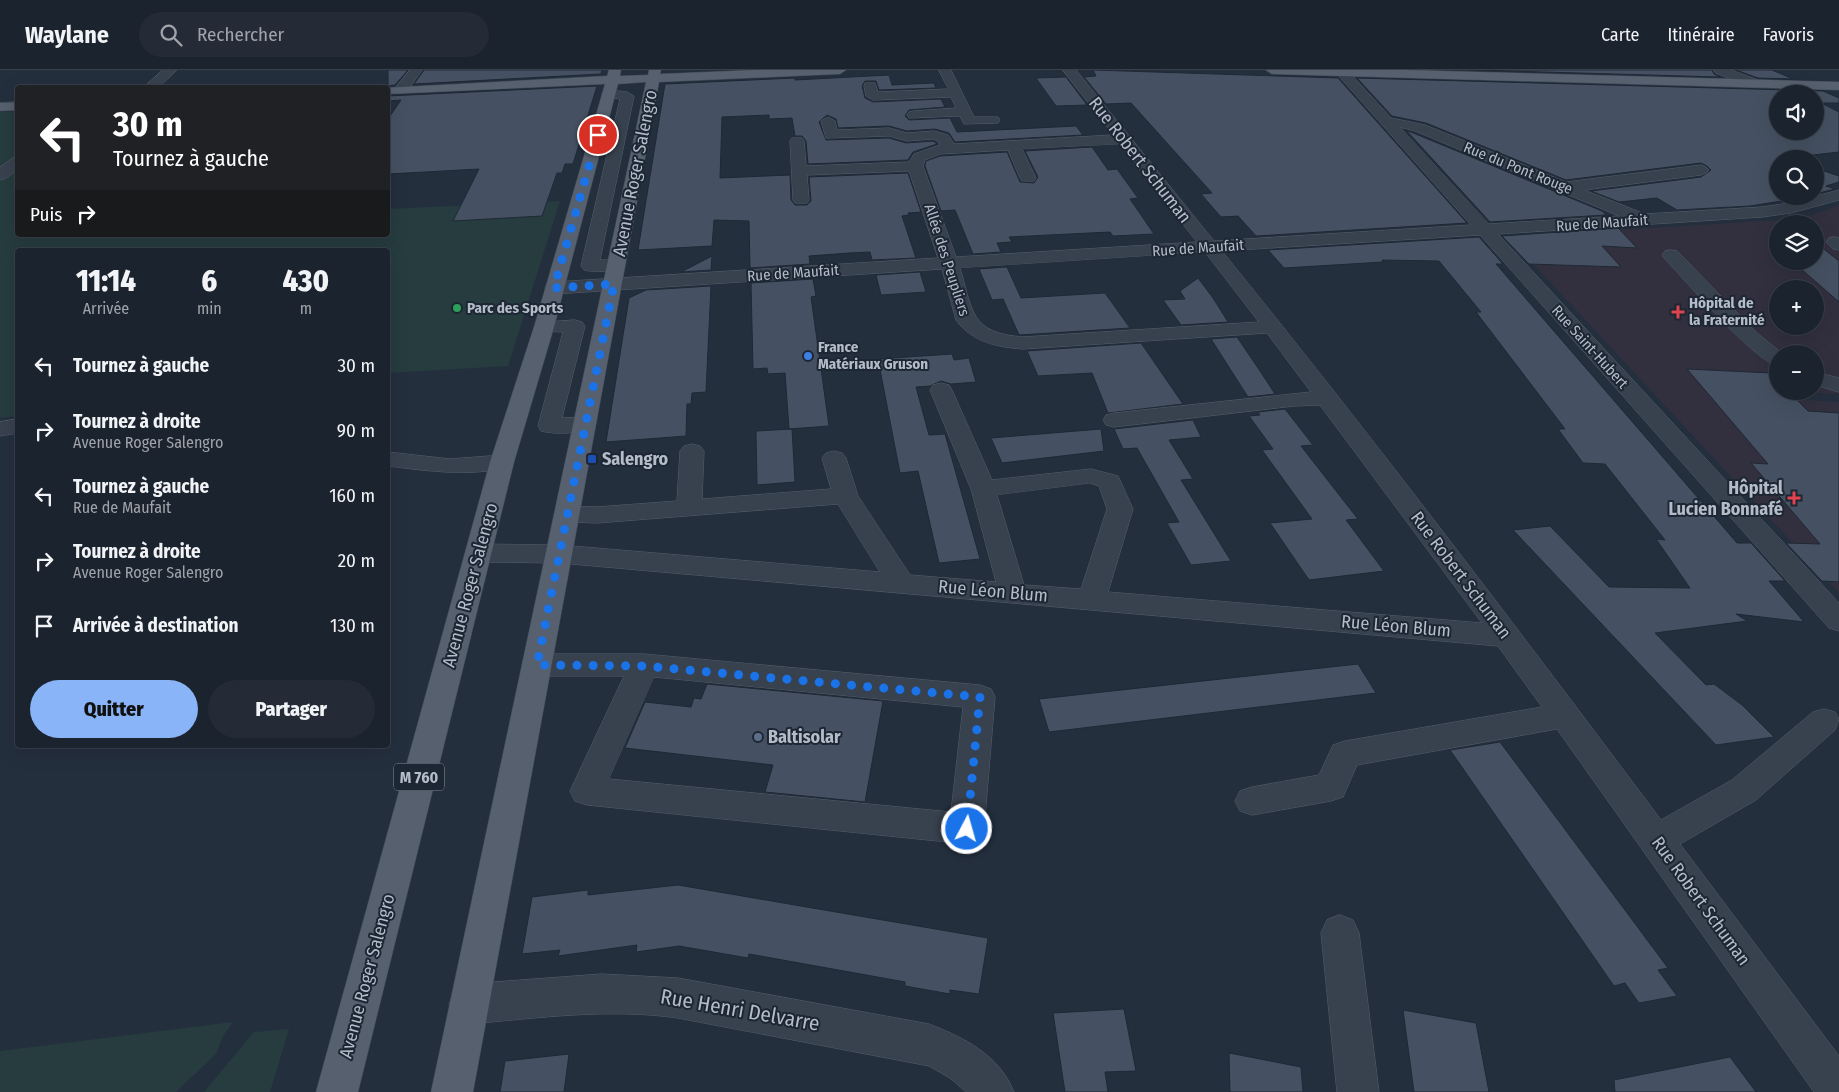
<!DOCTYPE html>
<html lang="fr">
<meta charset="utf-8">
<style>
:root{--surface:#1b232e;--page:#242b36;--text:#f1f3f6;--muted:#a0a4aa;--line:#39404a;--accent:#8ab4f8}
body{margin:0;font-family:"Fira Sans Condensed",sans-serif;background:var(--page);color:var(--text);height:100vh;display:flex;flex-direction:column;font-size:19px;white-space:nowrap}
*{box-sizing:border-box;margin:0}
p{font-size:16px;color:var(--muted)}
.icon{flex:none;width:28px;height:28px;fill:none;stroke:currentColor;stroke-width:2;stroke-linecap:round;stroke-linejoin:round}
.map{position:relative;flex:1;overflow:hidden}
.panel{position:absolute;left:15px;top:178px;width:375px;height:500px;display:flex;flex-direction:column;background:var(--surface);border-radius:5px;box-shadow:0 5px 20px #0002,0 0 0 1px var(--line)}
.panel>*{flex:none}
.top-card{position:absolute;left:15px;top:15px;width:375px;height:152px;border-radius:5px;box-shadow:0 5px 20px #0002,0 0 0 1px var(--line);background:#202124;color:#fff;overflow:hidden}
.buttons{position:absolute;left:1769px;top:15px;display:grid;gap:10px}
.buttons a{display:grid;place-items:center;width:55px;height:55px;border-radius:50%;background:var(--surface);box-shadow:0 5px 20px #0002,0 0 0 1px var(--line);font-size:25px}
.pin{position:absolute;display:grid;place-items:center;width:42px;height:42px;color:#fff;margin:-21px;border:2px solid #fff;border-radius:50%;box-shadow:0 1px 5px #0007}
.me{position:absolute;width:55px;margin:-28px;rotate:6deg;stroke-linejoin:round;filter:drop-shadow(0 0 4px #0008)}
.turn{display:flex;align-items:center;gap:18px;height:105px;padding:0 15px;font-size:22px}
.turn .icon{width:65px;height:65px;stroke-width:2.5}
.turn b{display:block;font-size:35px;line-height:42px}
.then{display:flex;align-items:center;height:48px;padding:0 15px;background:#0003;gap:10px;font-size:19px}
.eta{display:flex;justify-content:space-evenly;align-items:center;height:85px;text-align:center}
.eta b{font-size:30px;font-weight:800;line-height:35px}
.primary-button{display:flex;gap:10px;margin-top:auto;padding:10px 15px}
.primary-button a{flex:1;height:58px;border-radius:30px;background:var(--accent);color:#111;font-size:20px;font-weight:800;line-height:58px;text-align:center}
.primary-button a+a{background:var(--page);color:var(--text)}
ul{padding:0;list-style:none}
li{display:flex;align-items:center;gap:15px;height:65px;padding:0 15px}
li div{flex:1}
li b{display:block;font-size:19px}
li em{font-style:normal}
header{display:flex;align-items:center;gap:30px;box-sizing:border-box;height:70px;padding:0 25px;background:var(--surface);border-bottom:1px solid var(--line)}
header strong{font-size:24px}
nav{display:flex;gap:28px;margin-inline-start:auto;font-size:18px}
.search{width:350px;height:45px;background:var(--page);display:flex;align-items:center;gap:12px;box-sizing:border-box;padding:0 18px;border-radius:28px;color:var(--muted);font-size:19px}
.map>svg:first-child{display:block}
.medical{fill:#32303f;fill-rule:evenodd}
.green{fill:#263c3f}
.building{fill:#455162;stroke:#1f2835;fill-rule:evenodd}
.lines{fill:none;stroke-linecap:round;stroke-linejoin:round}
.minor-casing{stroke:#565f6c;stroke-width:1}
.major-casing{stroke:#414a57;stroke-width:1}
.minor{fill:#38414e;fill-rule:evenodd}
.major{fill:#56606e;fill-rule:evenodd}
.route{stroke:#1a73e8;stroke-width:9;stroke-dasharray:0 16.2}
.leisure-dot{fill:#2e9e5b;stroke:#1d2633;stroke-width:2}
.health-dot{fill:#e0444e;stroke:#1d2633;stroke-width:2}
.shop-dot{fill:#3f7fe0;stroke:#1d2633;stroke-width:2}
.transit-dot{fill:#1a4fb4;stroke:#1d2633;stroke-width:2}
.service-dot{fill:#5c6f8a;stroke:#1d2633;stroke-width:2}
.labels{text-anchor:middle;stroke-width:4;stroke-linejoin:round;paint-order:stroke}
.far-street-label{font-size:15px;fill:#b4bcc9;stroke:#1d2633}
.far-poi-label{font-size:15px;font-weight:bold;fill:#b4bcc9;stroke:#1d2633;text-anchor:start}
.shield{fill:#1d2633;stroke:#878f9c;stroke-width:1}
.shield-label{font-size:16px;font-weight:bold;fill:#b4bcc9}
.street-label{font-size:18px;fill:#b4bcc9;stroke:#1d2633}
.poi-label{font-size:18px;font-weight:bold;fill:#b4bcc9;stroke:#1d2633;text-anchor:start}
.near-street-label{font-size:21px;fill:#b4bcc9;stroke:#1d2633}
</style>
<header>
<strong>Waylane</strong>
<div class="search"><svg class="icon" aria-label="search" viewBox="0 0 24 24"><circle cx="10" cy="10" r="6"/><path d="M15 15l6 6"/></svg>Rechercher</div>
<nav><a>Carte</a><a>Itinéraire</a><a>Favoris</a></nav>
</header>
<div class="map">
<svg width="1839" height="1022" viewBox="0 0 1839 1022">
<rect width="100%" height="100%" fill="#242f3e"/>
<path class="medical" d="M1839,135V324L1797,322L1790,328L1745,326L1839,332V523L1513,172L1519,166L1779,150L1812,145ZM1778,154H1815V191H1778ZM1778,219H1815V256H1778ZM1778,284H1815V321H1778Z"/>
<path class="green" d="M17,41L18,165H388V139L560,131L508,296L388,303V180H18L17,346L0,348V42Z
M233,952L223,966L216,984L176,1022H0V981Z
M289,959L270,1022H204L254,962Z"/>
<path class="building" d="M388,0H408L395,15L388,16Z
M424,0H602L601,4L414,14Z
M1093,0L1338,8L1467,153L1256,166L1238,146L1221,147L1201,124L1212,123L1131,33L1106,34L1084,7L1096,6Z
M1474,0H1712L1714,4L1720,7Z
M1736,0H1772L1793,9L1758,8Z
M889,5L892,15L934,13L936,18L879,20L876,11H865L862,16L865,28L873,32L941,29L945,37L909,40L905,46L909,50L950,48L957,62L1076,56L1083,65L955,72L949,63L935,59L907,61L889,56L838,58L836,49L827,45L819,52L826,70L889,68L906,73L933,71L937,74L913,82L908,90L808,94L806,71L802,66H795L792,48L769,49V45L722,47L720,108L790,105L791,130L795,135H807L811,131L809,107L908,103L921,142L908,143L909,145L902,146L916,188L872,190L870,182L849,183L809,186L810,194L750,198L749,151L714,150L712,176L638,180L665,14L795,8V10Z
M1066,7L1087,35L1056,36L1036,8Z
M1357,8L1823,21L1839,28V33H1821L1839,42V82L1778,89V126H1808L1801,128L1750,136L1677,140L1657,128L1619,132L1591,121L1701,107L1711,100L1707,96L1701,93L1566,110L1426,53L1392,46ZM1778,24H1815V61H1778Z
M597,16L573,94H565L562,103H557L542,146L453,151L479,99L388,104V49L401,30L388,31V26Z
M1406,60L1602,141L1606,145L1490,152Z
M1092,77L1108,100L1117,99L1138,128L1130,129L1154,164L1113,166L1110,162L1009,167L1012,172L997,173L1001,182L973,184L955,140L941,141L925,96L926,91L940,86L1007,82L1020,112L1034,113L1038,107L1025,81Z
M1815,98L1839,106V112L1826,116L1835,119L1815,124Z
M1618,158L1637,178L1602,176L1621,197L1529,194L1502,166Z
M1479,167L1503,194H1496L1737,473H1751L1785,511H1769L1804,552L1736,544L1747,551L1655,563L1706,615L1714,614L1742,635L1774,667L1716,675L1513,460L1550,456L1609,517L1690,518L1656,469L1665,470L1605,394L1583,393L1558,359H1565L1476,242H1481L1439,191L1382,190L1383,192L1284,198L1268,180Z
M1815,172L1839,191V232L1792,191H1815Z
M712,186L711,200L681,202Z
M1007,197L1021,228L1105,223L1130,258L1019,265L1003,229L992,230L979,199Z
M920,202L926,222L881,225L876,205Z
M1198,208L1213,228L1228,252L1181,255L1163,230L1185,229L1180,221Z
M813,209L816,226L811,227L829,356L789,359L785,303L768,304L767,298L753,299L751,213Z
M711,216L706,322L692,323L691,334H687L686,366L606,372L629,228L646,220Z
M1237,267L1262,304L1275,324L1248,327L1211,269Z
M1141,273L1183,334L1108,343L1092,303L1038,306L1027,281Z
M952,284L954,290L969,288L976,312L951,314L941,311L930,316L916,317L929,365L945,364L980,489L939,493L918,401L900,403L878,289Z
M1687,299L1771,303L1778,311V321H1788L1808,341L1839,343V512L1822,511L1786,473L1820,474L1751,393L1768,394Z
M1285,339L1313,375L1301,376L1358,449L1346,450L1384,501L1309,510L1270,453L1312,449L1262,380L1273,379L1249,346L1260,345L1258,342Z
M1193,350L1201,367L1169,370L1193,409L1181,410L1231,491L1191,495L1167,453L1179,452L1137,378L1123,379L1114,359Z
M792,359L795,412L757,415L756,361Z
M1101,359L1104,381L1002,393L991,368Z
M1358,594L1376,623L1049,662L1039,629Z
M707,614L883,631L865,732L765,722L773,695L625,678L645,632L691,637L694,628L701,629Z
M1500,672L1668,898L1658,900L1677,926L1639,933L1625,913L1614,916L1450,680Z
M678,815L988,868L979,924L950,920V924L905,916V912L749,884L748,888L679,876L636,882L637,875L558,886L560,880L522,884L532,827L588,820V825Z
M1124,939L1136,1001L1105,1002L1108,1022H1065L1053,943Z
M1403,940L1476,953L1489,1022H1414Z
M1229,983L1301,997L1303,1022H1230Z
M569,984L564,1022H500L505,991Z
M1730,987L1756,1022H1615L1614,1010Z"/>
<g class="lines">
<defs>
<path id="minor" d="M163,0H177L158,18H143Z
M410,0H422L406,23H396L394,20Z
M939,0H951L974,47H998L1000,50L998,53L964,54L960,46L909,48L907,45L909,42L914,41L956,38L951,27L873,30L866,26L864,16L865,13H875L878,22L948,19Z
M1063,0H1076L1214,171L1471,155L1338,5L1336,2L1337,0H1347L1391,48L1425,55L1566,112L1701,95L1706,97L1709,100L1706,103L1701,105L1584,120L1645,144L1762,137L1790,133L1839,120V130L1791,143L1762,147L1498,164L1839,533V561L1829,558L1480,165L1222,181C1373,367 1517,558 1661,750L1732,710L1813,642L1824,639L1835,642L1839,649L1835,660L1756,730L1680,774L1839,986V1022H1814L1557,659L1357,695L1343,727L1331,731L1252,745L1240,741L1235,731L1240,721L1252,717L1319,705L1333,675L1345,671L1542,637L1498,576L560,493L479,492L470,489L466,483L470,477L479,474L560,475L880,502L838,434L597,453L568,452L559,450L555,444L559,438L568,436L597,437L677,431L680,381L684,376L692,374L700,376L704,381L702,429L831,419L822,388L826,383L834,381L842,383L846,388L858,426L910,505L996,512L971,419L930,320L933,315L941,313L949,315L952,320L992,410L1091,399L1118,406L1133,439L1108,522L1482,553L1320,335L1294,336L1114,357L1106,355L1103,350L1106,345L1114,343L1311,322L1267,263L1023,279C997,277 972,272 956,250L942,199L554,224L547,222L545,218L547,214L554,212L938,188L909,101L807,105L809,130L807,133H795L793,130L790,71L792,68H802L804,71L806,96L909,92L914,84L940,75L938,71L933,69L907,71L889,66L826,68L821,51L828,47L835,51L837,60L889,58L907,63L934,61L948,65L954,74L1113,65ZM1400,57L1415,61L1619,146L1489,154ZM1120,74L1197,172L956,187L923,96L925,90L940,84L1008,80L1020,108L1022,111H1034L1036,108L1022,79ZM1205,182L1259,252L1023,267C970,263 973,242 960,198ZM1090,413L1099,416L1107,439L1081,519L1024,515L997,425Z
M1714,0H1731L1758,10L1759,13L1753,17L1748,16L1716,3Z
M609,20L627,22L634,26L600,190H623L626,194L623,198C611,201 596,203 584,200L581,196L620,29L604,27L602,24Z
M18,87V99L6,108L0,110V97L13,88Z
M1835,167L1839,168V180L1833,179L1826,172L1829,168Z
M1671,180L1677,181L1757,263L1783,284H1778V296C1753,290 1686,211 1665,189L1662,185L1665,181Z
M575,250L582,252L585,256L562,348L585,347L593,349L596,354L593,359C577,363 557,365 541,361L538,356L563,262L537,261L534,257L537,253Z
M1815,302L1839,308V322L1815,315Z
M18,349V363L0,366V352Z
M388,382L450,389L502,385L510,387L514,392L510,397C470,407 428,401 388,396Z
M537,584H644L980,615L991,619L995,627L984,759L979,770L967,774L587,735L575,731L570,721L624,606H537L526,603L522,595L526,587ZM654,607L963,637L951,742L609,709Z
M1340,845L1353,850L1359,863L1379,1022H1337L1321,863L1327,850Z
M602,904L678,908L929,954C965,968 999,985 1014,1022H966L950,1008L929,996L678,948C608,938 539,948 469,954L455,948L449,934L455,920L469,914Z"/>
<path id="major" d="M609,0H621L620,6L648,5L649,0H661L660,4L755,0H846L840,4L659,12L473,1022H431L646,12L618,14L554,257L514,392L358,1022H316L490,392L534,257L605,14L388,24V18H383L607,6Z
M1266,0H1406L1839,12V20L1272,4Z
M18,32V40L0,41V33Z"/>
</defs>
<use href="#minor" class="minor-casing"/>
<use href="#major" class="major-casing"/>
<use href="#minor" class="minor"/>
<use href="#major" class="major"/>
</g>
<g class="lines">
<path class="route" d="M598,65L554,218L614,214L537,595L644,596L980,627L967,759"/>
</g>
<circle class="leisure-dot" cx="457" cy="238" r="5"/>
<g class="health-dot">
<path d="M1675.5 234.5h5v5h5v5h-5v5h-5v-5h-5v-5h5z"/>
<path d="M1791.5 420.5h5v5h5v5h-5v5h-5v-5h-5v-5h5z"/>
</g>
<circle class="shop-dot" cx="808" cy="286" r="5"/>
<rect class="transit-dot" x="587" y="384" width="10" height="10" rx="2.5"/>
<circle class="service-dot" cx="758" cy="667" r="5"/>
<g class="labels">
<g class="far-street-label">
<text transform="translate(1518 98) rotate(22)" y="5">Rue du Pont Rouge</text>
<text transform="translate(1602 153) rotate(-4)" y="5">Rue de Maufait</text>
<text transform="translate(1198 178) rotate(-4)" y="5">Rue de Maufait</text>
<text transform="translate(947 190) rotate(72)" y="5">Allée des Peupliers</text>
<text transform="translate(793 203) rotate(-4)" y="5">Rue de Maufait</text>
<text transform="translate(1590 277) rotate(48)" y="5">Rue Saint-Hubert</text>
</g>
<g class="far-poi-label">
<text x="1689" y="238">Hôpital de<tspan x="1689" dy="17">la Fraternité</tspan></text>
<text x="467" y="243">Parc des Sports</text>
<text x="818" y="282">France<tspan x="818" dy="17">Matériaux Gruson</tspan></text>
</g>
<rect class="shield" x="394" y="693.5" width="50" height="27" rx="4"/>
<g class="shield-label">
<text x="419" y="713">M 760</text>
</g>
<g class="street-label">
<text transform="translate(1140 90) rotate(52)" y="6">Rue Robert Schuman</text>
<text transform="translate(635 103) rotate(-79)" y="6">Avenue Roger Salengro</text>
<text transform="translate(1461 505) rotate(53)" y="6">Rue Robert Schuman</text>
<text transform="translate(470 515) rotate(-75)" y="6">Avenue Roger Salengro</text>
<text transform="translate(993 521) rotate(5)" y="6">Rue Léon Blum</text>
<text transform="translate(1396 556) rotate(5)" y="6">Rue Léon Blum</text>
<text transform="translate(1701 831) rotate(54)" y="6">Rue Robert Schuman</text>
<text transform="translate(367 906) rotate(-75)" y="6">Avenue Roger Salengro</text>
</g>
<g class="poi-label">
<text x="602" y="395">Salengro</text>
<text x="1783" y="424" text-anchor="end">Hôpital<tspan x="1783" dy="21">Lucien Bonnafé</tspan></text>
<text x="768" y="673">Baltisolar</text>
</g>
<g class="near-street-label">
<text transform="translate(740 940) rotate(10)" y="7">Rue Henri Delvarre</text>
</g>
</g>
</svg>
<div class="buttons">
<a><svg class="icon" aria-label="sound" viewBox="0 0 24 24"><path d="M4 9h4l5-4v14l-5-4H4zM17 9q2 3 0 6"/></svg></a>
<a><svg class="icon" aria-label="search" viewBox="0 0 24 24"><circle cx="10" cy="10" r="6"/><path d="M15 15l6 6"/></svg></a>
<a><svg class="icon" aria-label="layers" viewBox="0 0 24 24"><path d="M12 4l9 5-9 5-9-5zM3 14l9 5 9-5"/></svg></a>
<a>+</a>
<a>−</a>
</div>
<div class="pin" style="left:598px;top:65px;background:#d93025"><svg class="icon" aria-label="arrive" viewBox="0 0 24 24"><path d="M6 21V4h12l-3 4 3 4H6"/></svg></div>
<svg class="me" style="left:967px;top:759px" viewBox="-20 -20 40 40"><circle r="17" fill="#1a73e8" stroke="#fff" stroke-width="3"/><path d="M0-11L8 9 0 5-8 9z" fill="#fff"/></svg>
<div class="top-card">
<div class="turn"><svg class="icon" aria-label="left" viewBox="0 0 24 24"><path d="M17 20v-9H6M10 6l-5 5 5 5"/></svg><div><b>30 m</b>Tournez à gauche</div></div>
<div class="then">Puis<svg class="icon" aria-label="right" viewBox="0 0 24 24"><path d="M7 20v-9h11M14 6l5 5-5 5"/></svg></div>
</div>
<section class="panel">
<div class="eta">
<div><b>11:14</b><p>Arrivée</p></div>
<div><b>6</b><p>min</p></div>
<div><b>430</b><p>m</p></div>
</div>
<ul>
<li><svg class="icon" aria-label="left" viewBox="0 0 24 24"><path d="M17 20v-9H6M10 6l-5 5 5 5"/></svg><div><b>Tournez à gauche</b></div><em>30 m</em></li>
<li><svg class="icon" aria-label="right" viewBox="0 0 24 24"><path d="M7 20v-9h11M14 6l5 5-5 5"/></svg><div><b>Tournez à droite</b><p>Avenue Roger Salengro</p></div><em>90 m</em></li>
<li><svg class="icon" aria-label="left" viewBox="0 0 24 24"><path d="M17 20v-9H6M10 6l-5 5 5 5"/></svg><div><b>Tournez à gauche</b><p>Rue de Maufait</p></div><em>160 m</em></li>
<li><svg class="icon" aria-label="right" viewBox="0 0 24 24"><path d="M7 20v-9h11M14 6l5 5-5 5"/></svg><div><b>Tournez à droite</b><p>Avenue Roger Salengro</p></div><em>20 m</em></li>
<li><svg class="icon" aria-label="arrive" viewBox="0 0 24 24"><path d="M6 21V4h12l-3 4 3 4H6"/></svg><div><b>Arrivée à destination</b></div><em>130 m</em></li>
</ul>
<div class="primary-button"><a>Quitter</a><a>Partager</a></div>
</section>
</div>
